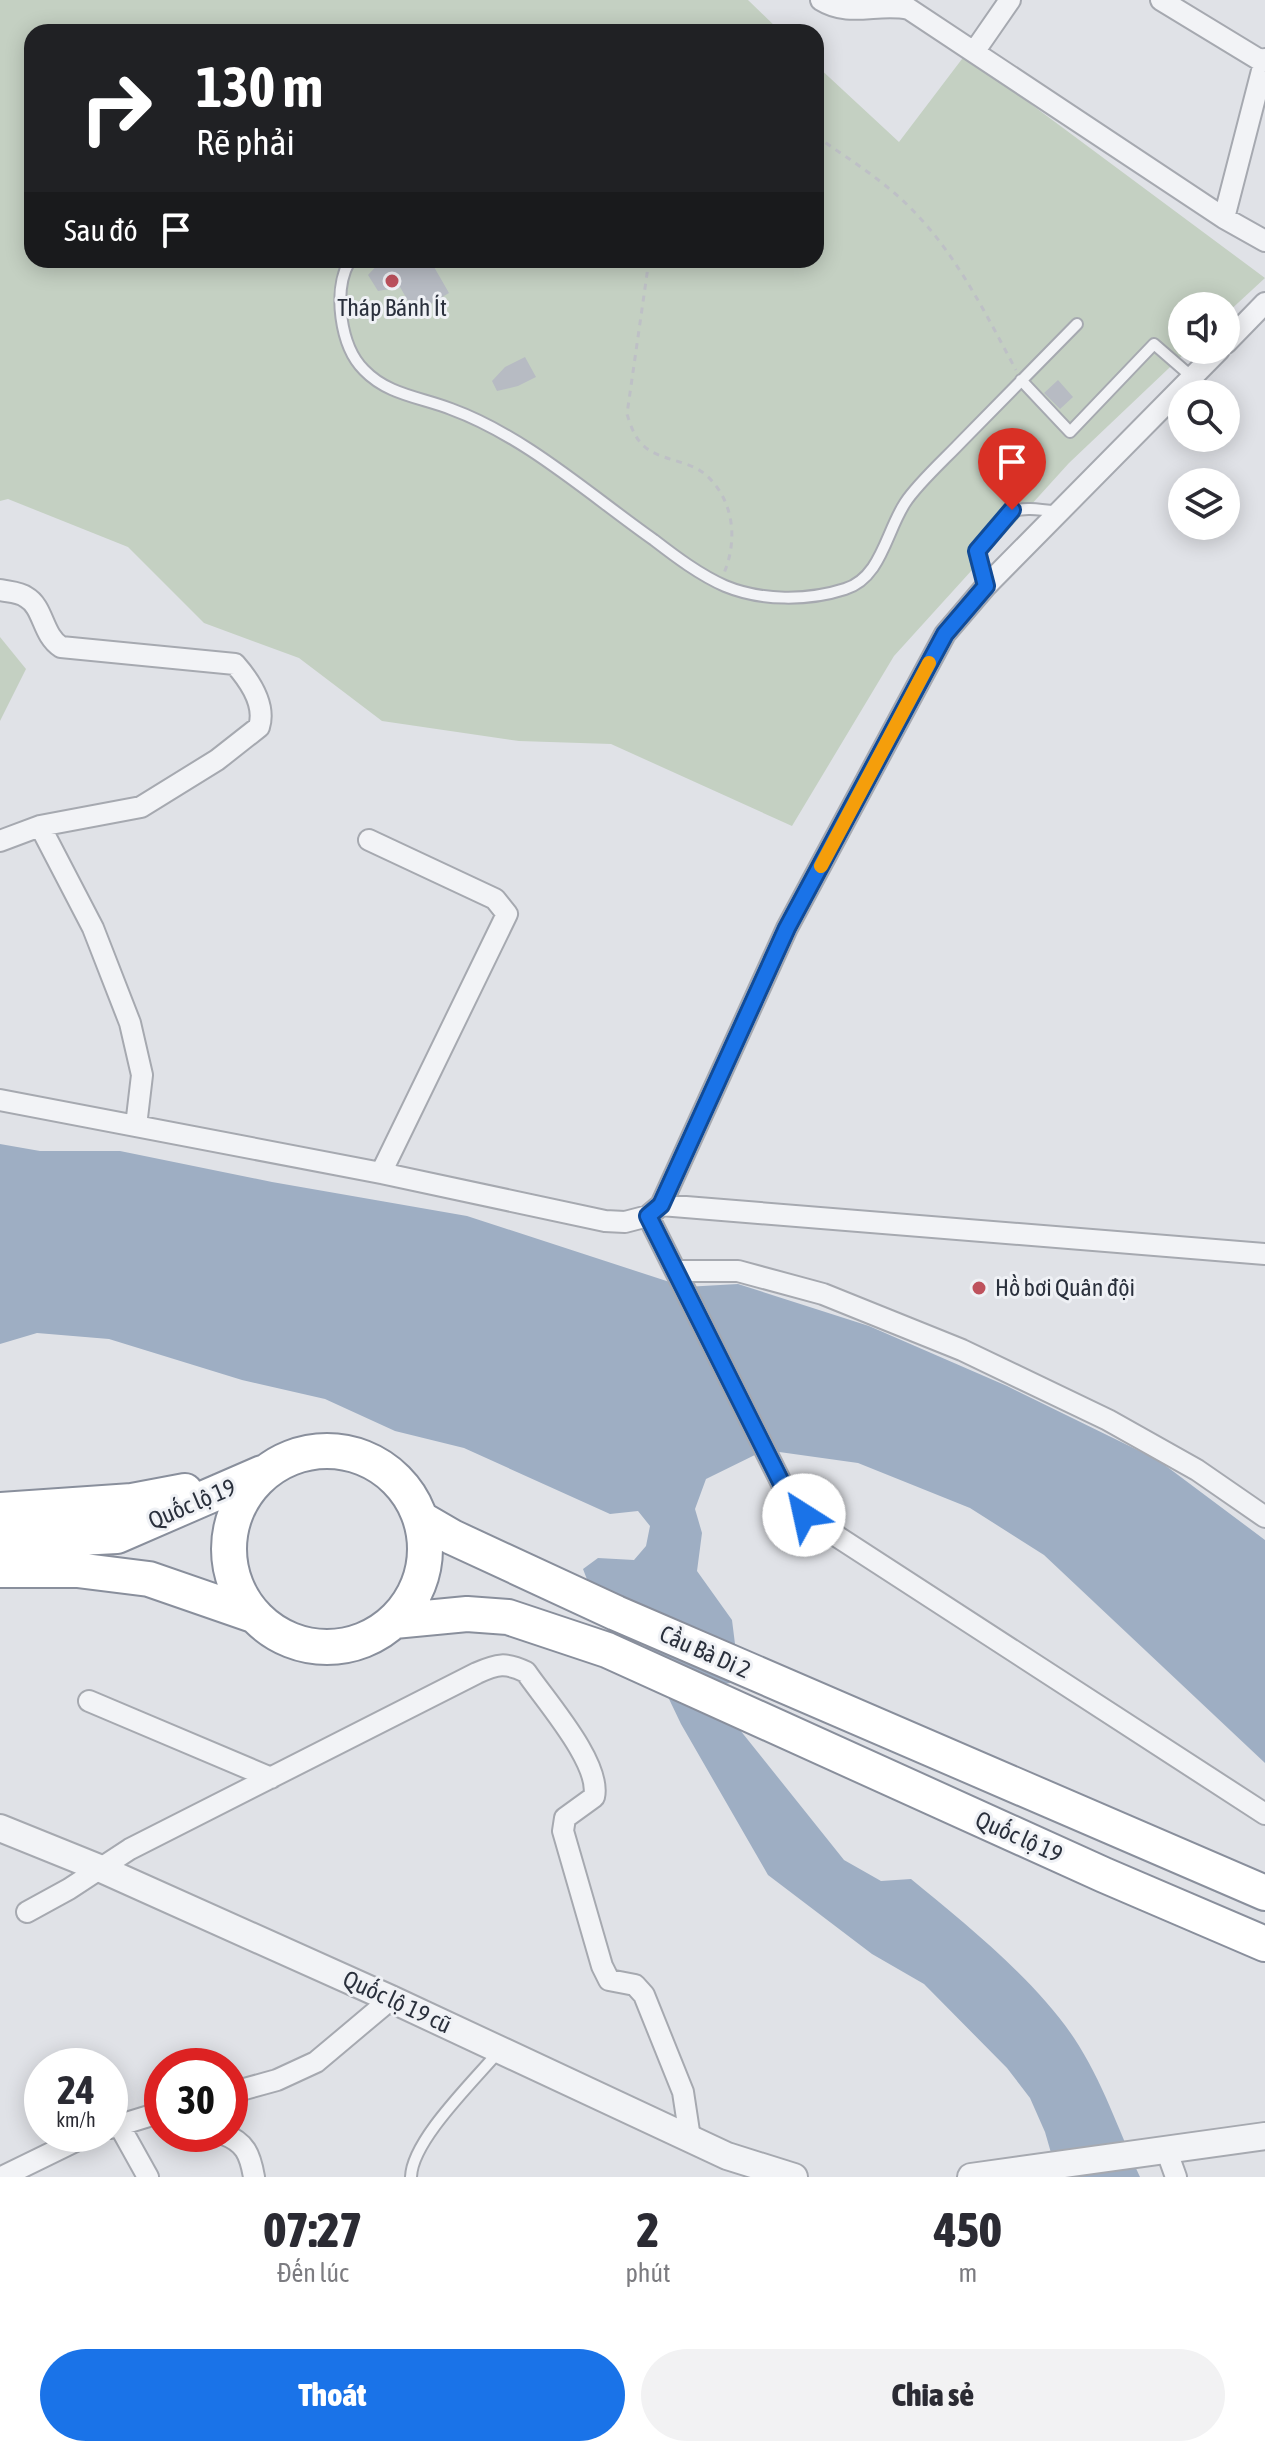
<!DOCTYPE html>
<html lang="vi">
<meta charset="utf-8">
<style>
:root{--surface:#fff;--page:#f2f2f3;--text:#2b2b33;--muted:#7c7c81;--accent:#1a73e8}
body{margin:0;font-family:"Asap Condensed",sans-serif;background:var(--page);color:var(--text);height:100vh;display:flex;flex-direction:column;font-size:30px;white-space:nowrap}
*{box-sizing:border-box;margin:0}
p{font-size:26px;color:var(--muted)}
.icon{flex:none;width:44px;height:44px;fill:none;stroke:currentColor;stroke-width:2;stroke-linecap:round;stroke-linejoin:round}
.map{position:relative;height:2177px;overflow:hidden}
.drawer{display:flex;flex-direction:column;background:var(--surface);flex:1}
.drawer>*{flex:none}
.banner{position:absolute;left:24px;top:24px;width:800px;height:244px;border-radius:24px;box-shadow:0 4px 20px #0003;background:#202124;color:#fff;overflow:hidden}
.buttons{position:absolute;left:1168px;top:292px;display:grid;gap:16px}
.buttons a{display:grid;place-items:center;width:72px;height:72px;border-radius:50%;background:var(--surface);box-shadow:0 4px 20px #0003;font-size:40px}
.speed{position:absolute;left:24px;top:2048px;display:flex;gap:16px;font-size:40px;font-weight:700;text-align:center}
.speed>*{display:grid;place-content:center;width:104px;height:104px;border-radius:50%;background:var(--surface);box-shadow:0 4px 20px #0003;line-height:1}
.speed small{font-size:20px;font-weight:400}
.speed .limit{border:12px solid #d22;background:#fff;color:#111}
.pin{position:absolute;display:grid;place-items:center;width:68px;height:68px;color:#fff;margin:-82px -34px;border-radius:50% 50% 50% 0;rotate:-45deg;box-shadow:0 0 8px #0007}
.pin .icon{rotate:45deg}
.me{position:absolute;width:88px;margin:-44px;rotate:325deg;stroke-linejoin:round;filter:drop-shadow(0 0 6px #0008)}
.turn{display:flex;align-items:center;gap:28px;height:168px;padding:0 40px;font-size:36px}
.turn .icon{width:104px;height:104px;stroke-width:2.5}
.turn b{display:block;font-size:56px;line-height:68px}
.then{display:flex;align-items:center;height:76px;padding:0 40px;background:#0003;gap:16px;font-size:30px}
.eta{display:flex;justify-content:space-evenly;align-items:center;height:136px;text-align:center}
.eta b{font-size:48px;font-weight:800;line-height:56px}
.action{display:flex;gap:16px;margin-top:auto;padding:16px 40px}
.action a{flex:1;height:92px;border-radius:48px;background:var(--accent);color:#fff;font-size:32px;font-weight:800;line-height:92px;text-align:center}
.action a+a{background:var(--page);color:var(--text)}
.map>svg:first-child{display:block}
.green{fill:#c4d0c2}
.water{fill:#9eaec3}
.building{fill:#b7bbc3}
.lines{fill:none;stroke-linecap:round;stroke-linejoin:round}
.service-casing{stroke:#a6a9b0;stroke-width:14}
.minor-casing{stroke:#a6a9b0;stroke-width:24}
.tertiary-casing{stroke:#a6a9b0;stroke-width:30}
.trunk-casing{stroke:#898f9c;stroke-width:38}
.path{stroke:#bec0c6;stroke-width:3;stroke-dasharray:6 6;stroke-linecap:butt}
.service{stroke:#f2f3f6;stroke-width:10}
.minor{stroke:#f2f3f6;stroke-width:20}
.tertiary{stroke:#f2f3f6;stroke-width:26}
.trunk{stroke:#fff;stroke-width:34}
.route-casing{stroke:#114b97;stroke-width:20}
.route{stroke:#1a73e8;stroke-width:14}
.slow{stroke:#f59e0b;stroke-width:14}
.poi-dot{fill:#be525d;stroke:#eff1f5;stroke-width:3}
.labels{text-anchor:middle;stroke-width:6;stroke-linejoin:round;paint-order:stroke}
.poi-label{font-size:24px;fill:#2a303c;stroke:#eff1f5}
.street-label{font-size:24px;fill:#2a303c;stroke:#eff1f5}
</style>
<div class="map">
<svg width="1265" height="2177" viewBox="0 0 1265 2177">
<rect width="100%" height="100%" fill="#e0e2e7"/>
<path class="green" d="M0,0H748L781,32H32V260H816V65L899,142L965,55L1265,278L1226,314V306H1182V350H1188L1069,463L894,656L792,826L611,744L519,741L382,721L299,658L204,623L128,547L8,499L0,501Z
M0,637L26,669L0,721Z"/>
<path class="water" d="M0,1144L40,1151H120L272,1182L467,1216L685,1287L738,1284L869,1326L1007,1386L1158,1460L1265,1540V1763L1044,1555L970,1508L858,1463L765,1450L706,1479L695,1509L702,1533L697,1571L732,1620L735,1644L764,1662L752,1680L716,1685L720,1705L844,1860L881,1881L911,1879C965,1923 1035,1980 1074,2038C1102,2080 1119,2131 1140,2177H1058L1045,2132L1030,2098L1007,2068L924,1984L872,1954L768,1875L681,1724L648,1655L636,1608L611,1591L588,1582L583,1569L598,1558L634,1560L646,1546L650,1526L638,1511L610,1514L464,1448L395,1431L325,1399L242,1380L109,1339L37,1333L0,1344Z"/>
<path class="building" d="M382,260H430L449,293L415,313L400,287L378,291L368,275Z
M525,357L536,377L518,386L497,391L492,381L505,367Z
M1058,380L1073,397L1060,409L1044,393Z"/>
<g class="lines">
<defs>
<path id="service" d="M349,262C333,291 340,346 364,370C388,395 420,397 451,409C525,436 590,495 654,540C676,557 700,575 725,586C761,601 808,601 845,589C881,578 886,532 905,503C917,484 946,458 962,441C1000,402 1039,363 1077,324
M1021,380L1070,432L1154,344L1192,377
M986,586L977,551C1009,510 1005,504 1058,512
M411,2177C412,2140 475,2080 500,2050"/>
<path id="minor" d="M821,0C850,18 878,2 909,9L1224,218L1265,241
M1161,0L1263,62
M974,52L1010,0
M1224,218L1265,59
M1226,343L1265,303
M0,590C8,592 19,592 26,597C44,607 42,635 61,647L235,664C249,680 266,705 259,727L217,760L141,807L40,826L0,841
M40,826L93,928L130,1023L142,1075L136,1126
M369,840L495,899L507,914L381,1173
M0,1100L381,1173L605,1221L625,1222L648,1216L787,1494L804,1515L1265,1814
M661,1205L1265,1254
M648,1216L661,1205L787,928L945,634L986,586L1219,350
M677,1271H738L823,1294L962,1350L1108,1420L1197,1470L1265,1517
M89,1701L271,1778
M27,1912L69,1889L130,1849L477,1673C497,1664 506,1662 526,1672C545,1700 602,1764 594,1797L565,1818L563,1831L602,1966L609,1980L635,1985L644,1995L683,2092L690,2138
M230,2093L277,2080L316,2062L391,1999
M119,2125L148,2177
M110,2128L162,2112
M223,2134C245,2142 250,2154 254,2177
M1167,2152L1176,2177
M2,2177L90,2134"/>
<path id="tertiary" d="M0,1828L99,1868L391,1999L727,2156L794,2177
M971,2177L1265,2136"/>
<path id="trunk" d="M229 1549a98 98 0 1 1 196 0a98 98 0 1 1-196 0Z
M0,1510L132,1501L185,1491
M421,1519L452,1537L616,1613L1265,1893
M0,1542L117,1536L262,1473
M0,1570H77L149,1579L253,1615
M394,1621L467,1614L508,1617L607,1650L1104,1875L1265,1944"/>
</defs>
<use href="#service" class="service-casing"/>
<use href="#minor" class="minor-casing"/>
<use href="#tertiary" class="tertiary-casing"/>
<use href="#trunk" class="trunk-casing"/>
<path class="path" d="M816,136C844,156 875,175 900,198C952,245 983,309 1016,370
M649,260L627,414C631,427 636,442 649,450C666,461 690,461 706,475C734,500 738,540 724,573"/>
<use href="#service" class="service"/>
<use href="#minor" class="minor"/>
<use href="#tertiary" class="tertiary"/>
<use href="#trunk" class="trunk"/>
</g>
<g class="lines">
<defs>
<path id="route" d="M804,1515L787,1494L648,1216L661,1205L787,928L931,660L945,634L986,586L977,551L1012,510"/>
</defs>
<use href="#route" class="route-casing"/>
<use href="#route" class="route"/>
<path class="slow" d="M821,866L929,663"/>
</g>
<g class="poi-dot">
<circle cx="392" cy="281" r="8"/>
<circle cx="979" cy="1288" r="8"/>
</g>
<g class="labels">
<g class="poi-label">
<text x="392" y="316">Tháp Bánh Ít</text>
<text x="995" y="1296" text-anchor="start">Hồ bơi Quân đội</text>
</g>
<g class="street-label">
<text transform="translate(192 1504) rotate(-23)" y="8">Quốc lộ 19</text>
<text transform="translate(705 1652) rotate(24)" y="8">Cầu Bà Di 2</text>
<text transform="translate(1019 1837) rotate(24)" y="8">Quốc lộ 19</text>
<text transform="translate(397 2002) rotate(25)" y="8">Quốc lộ 19 cũ</text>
</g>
</g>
</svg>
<div class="buttons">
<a><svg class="icon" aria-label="sound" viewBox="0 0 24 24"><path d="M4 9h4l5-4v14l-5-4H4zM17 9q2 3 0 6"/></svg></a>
<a><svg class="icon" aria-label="search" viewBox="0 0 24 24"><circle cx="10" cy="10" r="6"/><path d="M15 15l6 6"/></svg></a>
<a><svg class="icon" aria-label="layers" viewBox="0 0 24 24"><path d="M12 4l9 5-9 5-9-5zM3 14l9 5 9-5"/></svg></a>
</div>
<div class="speed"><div>24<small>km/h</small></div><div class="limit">30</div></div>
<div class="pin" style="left:1012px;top:510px;background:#d93025"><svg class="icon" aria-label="arrive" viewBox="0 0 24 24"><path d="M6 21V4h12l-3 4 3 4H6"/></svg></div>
<svg class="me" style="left:804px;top:1515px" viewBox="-20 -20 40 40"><circle r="19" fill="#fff"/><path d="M0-13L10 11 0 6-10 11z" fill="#1a73e8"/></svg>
<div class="banner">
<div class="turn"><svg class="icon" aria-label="right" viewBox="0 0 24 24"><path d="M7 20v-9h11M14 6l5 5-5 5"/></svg><div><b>130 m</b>Rẽ phải</div></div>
<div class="then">Sau đó<svg class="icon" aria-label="arrive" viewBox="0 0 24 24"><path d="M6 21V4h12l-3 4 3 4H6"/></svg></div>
</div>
</div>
<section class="drawer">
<div class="eta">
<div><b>07:27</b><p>Đến lúc</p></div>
<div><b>2</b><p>phút</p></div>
<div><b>450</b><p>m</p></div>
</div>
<div class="action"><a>Thoát</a><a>Chia sẻ</a></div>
</section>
